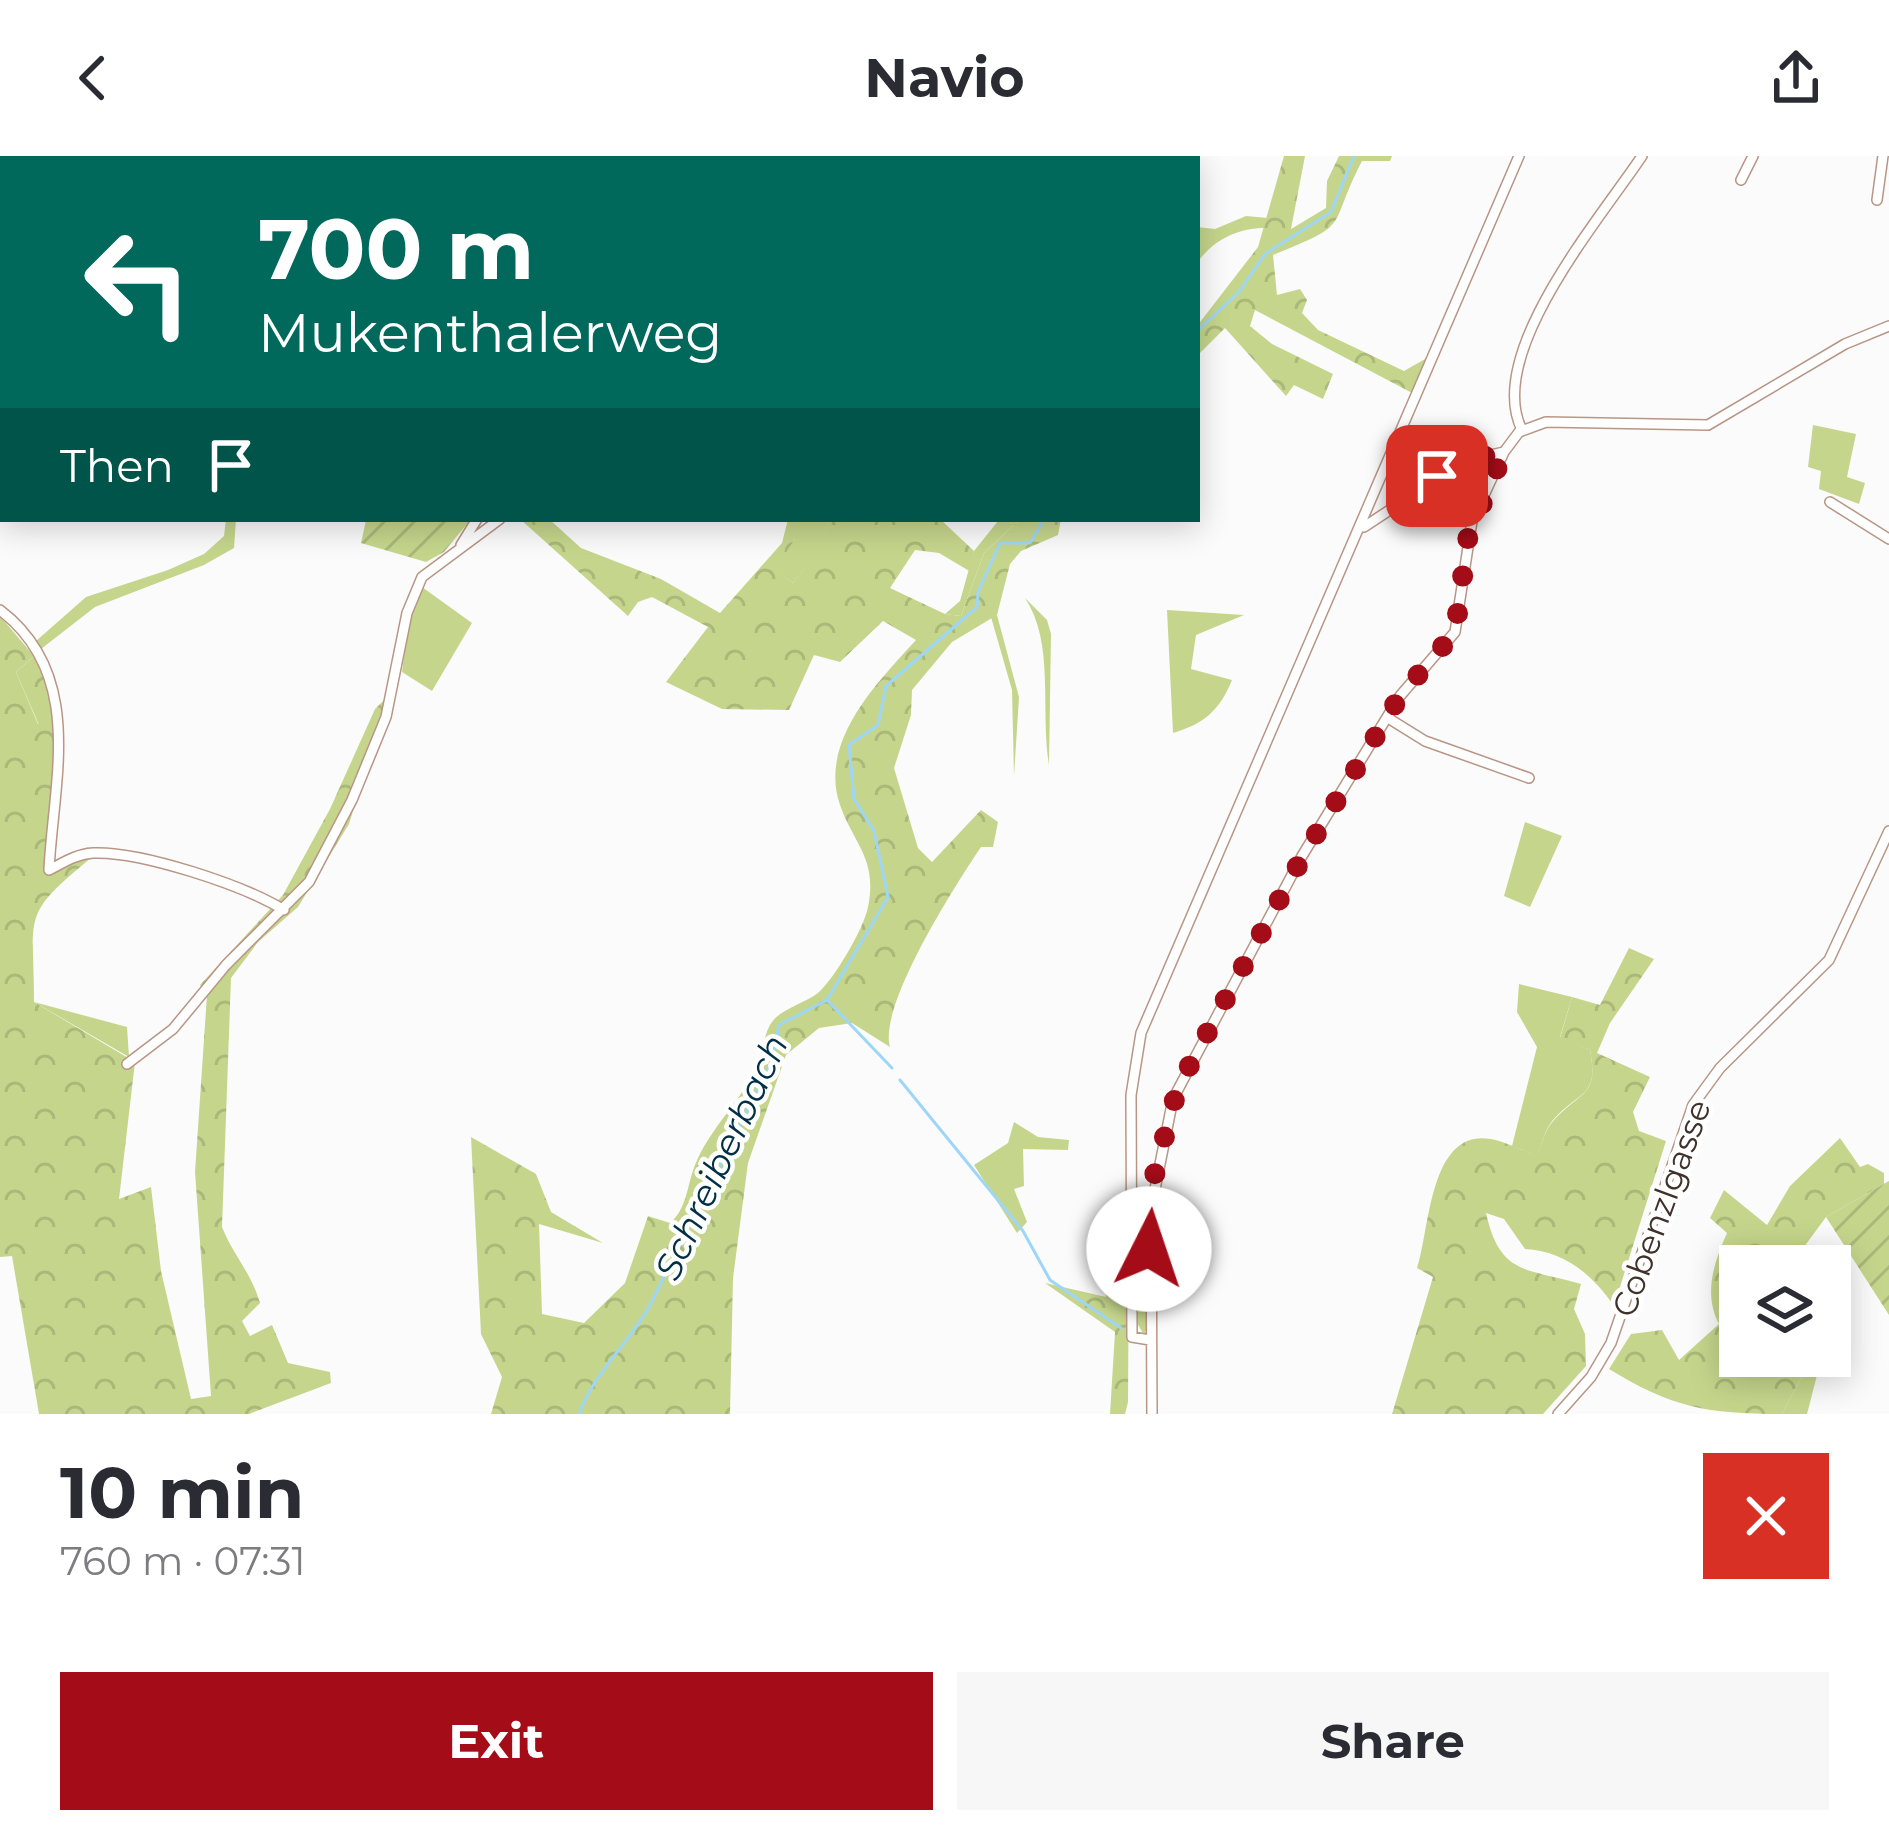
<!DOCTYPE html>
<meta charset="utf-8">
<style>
:root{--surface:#fff;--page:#f7f7f7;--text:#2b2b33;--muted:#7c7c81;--accent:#a40c18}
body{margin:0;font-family:Montserrat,sans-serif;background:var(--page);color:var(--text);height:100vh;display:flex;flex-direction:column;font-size:45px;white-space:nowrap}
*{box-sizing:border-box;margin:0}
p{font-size:39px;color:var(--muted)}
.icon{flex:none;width:66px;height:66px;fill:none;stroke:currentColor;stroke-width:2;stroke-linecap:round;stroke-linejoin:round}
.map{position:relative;height:1258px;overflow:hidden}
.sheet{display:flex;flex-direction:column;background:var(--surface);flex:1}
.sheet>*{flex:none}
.banner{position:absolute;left:0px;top:0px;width:1200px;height:366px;box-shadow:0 6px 30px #0003;background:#00695c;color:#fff;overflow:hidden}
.buttons{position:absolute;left:1719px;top:1089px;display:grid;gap:24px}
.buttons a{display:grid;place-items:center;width:132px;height:132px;border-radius:0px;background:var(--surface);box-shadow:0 6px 30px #0003;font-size:60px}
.pin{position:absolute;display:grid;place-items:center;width:102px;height:102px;color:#fff;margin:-51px;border-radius:24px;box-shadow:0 6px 18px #0006}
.me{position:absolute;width:132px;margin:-66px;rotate:4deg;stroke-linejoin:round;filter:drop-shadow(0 0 9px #0008)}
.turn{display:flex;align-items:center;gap:42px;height:252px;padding:0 60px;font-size:54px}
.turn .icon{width:156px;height:156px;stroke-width:2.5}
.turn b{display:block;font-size:84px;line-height:102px}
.then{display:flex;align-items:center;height:114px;padding:0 60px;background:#0003;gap:24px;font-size:45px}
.round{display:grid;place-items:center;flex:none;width:126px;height:126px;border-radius:0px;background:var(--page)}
.head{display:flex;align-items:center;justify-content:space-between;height:204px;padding:0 60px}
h1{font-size:72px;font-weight:700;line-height:90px}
.button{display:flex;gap:24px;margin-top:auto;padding:24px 60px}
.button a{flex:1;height:138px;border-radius:0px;background:var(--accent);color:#fff;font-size:48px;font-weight:700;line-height:138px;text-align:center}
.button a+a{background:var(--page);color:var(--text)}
header{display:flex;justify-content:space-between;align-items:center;height:156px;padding:0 60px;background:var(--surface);font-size:54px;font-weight:700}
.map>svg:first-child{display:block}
.grass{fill:#c5d68c}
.forest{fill:url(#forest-crowns)}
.garden{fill:url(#garden-furrows)}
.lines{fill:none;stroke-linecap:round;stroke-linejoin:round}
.stream{stroke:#9ed6f8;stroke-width:3}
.minor-casing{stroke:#b89685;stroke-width:12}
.minor{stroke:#fff;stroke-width:9}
.route{stroke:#a40c18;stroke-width:21;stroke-dasharray:0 37.8}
.labels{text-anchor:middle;stroke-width:9;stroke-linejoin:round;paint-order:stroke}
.street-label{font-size:33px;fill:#40322b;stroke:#fff}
.water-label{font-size:36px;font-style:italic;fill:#013046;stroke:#fff}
</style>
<header><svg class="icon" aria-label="back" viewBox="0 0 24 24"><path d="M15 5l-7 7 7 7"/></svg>Navio<svg class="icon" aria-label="share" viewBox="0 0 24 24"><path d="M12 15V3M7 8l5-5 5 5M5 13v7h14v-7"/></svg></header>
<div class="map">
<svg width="1889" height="1258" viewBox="0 0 1889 1258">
<defs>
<pattern id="forest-crowns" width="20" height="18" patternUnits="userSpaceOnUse" patternTransform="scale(3)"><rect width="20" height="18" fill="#c5d68c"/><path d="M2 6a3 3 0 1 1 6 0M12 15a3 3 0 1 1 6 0" fill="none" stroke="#aab879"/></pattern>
<pattern id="garden-furrows" width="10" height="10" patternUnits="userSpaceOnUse" patternTransform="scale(3)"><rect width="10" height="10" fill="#c5d68c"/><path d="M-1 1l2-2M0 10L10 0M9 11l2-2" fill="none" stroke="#aab879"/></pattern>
</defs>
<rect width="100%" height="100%" fill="#fbfbfb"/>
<path class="grass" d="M1246,60L1268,62L1265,72C1238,72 1213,84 1197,107V71L1215,73Z
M1813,269L1856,278L1847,321L1865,327L1859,348L1819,333L1821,315L1808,311Z
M226,363H236L234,392L204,409L95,451L41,493L44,567L39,569L16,516L41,494L36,485L86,441L168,414L204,398L224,380Z
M795,363H830L819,396L793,427L774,413L795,383Z
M1020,363L984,397L961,460L945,458L960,445L974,395L998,365Z
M422,431L472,467L432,535L402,516L407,474Z
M1025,442L1047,464L1051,478L1049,609C1040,553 1055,487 1025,442Z
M1167,454L1244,459L1196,479L1191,513L1232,524C1220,554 1204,568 1173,577Z
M997,459L1019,541L1014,620L1012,534L991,461Z
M1525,666L1562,680L1530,751L1504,740Z
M1519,828L1572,841L1560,881L1590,894C1599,942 1581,933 1553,964C1545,973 1542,988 1537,1000L1512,990L1537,891L1517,856Z
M34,846L127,871L129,901Z
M1014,966L1038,981L1069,984L1068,994L1023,993L1024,1030L1014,1033L1027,1066L1017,1077L974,1009L1008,987Z
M1813,1200H1822L1807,1258H1782Z"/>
<path class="forest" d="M1284,0H1305L1291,73L1326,52L1327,25L1339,0H1392L1390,5H1362C1326,74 1355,66 1273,99L1277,139L1300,133L1307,144L1302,157L1318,174L1404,215L1432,199L1414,238L1255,154L1250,170L1272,188L1333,218L1323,243L1294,229L1286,240L1225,172L1197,200V170L1258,91Z
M520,363H549L581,392L661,423L720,457L782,387L788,363H795V383L775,413L793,427L818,396L830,363H940L974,395L971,416L939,397L915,394L890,432L945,458L961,460L984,397L1020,363H1061L1058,379L1021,395L1010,408L997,459L952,486L912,534L911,559L894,612L918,692L932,706L981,654L998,666L993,691H981C956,728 878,850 890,891L852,867L819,872L786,899L748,1007L733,1122L730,1258H491L502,1221L481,1178L471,981L536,1018L551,1056L603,1087L539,1068L542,1158L584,1167L625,1127L648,1060L670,1067C687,1053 687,1029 695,1009C710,972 741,945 758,909C763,897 764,876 772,866C781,853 805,847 818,837C835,822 864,772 868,751C878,703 853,687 840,649C818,585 878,526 916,484L883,465L840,506L814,499L789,554L722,553L666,526L708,471L652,441L638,446L628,460Z
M0,460L34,500L16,516L38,568L44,566L32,522L46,515C65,590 62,628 55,704L88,691L91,702C20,760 34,758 34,846L135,906L119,1043L151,1031L161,1115L191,1243L211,1240L195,1016L207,839L200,829L283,739L330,653L375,553L388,540L349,668L298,751L258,786L231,822L222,1071C234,1101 251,1116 260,1147L242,1165L250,1180L272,1169L288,1207L330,1216L331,1227L249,1258H39L12,1100L0,1101Z
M1629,792L1654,803L1610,867L1597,897L1650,921L1633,956L1639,975L1666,985L1614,1150C1592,1118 1564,1095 1525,1093L1504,1063L1486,1057C1500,1120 1527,1112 1581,1128L1574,1153L1585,1178L1586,1210L1543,1258H1392L1433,1121L1417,1112C1430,1074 1429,972 1491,983C1507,986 1522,995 1537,999C1542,988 1545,973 1554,964C1581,934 1599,941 1590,894L1560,882L1572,841L1600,849Z
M1840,982L1860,1011L1868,1008L1884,1017V1028L1826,1061L1790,1110H1779L1782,1101L1770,1099L1760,1110H1740V1200H1813L1782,1258C1709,1258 1672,1252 1609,1213L1631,1178L1662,1174L1679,1204L1719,1168C1703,1138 1714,1106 1727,1077L1710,1062L1724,1034L1767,1069L1790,1030Z
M1146,1083L1147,1173L1144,1179L1136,1165L1135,1087Z
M1129,1089L1128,1246L1125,1258H1110L1115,1176L1045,1127L1106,1141L1114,1093Z"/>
<path class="garden" d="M377,363H471L444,396L426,406L361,387L366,364Z
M1889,1025V1159L1826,1061Z"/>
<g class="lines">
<path class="stream" d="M0,47L3,51
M1197,175L1239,136L1265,98L1331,56L1354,0
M828,845L892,912
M900,924L1023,1075L1050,1124L1121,1172
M579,1258C594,1217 627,1189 649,1151L773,903L779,869L827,844L888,741L874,675L854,643L849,589L878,569L886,530L977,451L978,436L1000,387H1030L1044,363"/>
<defs>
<path id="minor" d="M441,0L443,3
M859,3L861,0
M1741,24L1753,0
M1877,44L1883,0
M1522,274C1484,198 1600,63 1642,0
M1830,346L1889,383
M1364,371L1464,305L1504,296
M461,389L477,363
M0,454C86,519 53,626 49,714
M1388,562L1425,585L1529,622
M49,714C63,707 76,698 93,697C141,695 243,729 284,754
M127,908L173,873L226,809L309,726L352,644L386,561L407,457L422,421L500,363
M1150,1184L1132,1181L1131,939L1141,877L1519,0
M1152,1258L1151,1053L1173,943L1302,700L1400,540L1455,476L1472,365L1504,296L1519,276L1546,266L1708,269L1845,188L1889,170
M1558,1258L1591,1221L1611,1187L1693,949L1720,912L1829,804L1889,675"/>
</defs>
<use href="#minor" class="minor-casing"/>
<use href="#minor" class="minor"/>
</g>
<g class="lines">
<path class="route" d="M1149,1093L1155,1016L1178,931L1303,700L1400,540L1455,476L1468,381L1504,296L1464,305L1437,320"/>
</g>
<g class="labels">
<g class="street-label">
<text transform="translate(1661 1052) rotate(-70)" y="12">Cobenzlgasse</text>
</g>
<g class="water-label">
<text transform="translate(721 1001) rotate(-65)" y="13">Schreiberbach</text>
</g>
</g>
</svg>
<div class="buttons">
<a><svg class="icon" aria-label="layers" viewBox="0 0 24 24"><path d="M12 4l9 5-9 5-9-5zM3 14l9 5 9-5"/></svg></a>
</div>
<div class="pin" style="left:1437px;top:320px;background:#d93025"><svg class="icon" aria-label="arrive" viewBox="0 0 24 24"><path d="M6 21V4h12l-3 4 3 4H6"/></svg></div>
<svg class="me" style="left:1149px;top:1093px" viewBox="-20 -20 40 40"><circle r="19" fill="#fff"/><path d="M0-13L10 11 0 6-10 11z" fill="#a40c18"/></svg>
<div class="banner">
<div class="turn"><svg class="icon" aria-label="left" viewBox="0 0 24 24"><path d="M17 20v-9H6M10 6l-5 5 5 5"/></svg><div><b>700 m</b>Mukenthalerweg</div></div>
<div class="then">Then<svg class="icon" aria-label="arrive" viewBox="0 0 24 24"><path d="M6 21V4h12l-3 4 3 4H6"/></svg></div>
</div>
</div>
<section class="sheet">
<div class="head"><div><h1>10 min</h1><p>760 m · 07:31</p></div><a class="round" style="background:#d93025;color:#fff"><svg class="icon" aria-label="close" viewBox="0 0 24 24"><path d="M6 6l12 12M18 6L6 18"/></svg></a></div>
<div class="button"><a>Exit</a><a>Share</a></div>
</section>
